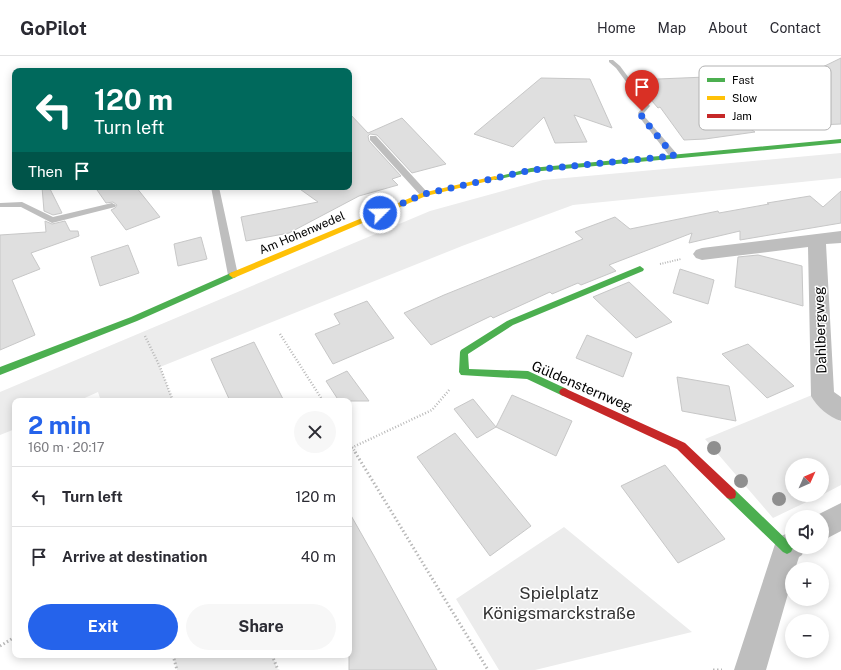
<!DOCTYPE html>
<meta charset="utf-8">
<style>
:root{--surface:#fff;--page:#f7f7f7;--text:#2b2b33;--muted:#7c7c81;--line:#e1e1e2;--accent:#2563eb}
body{margin:0;font-family:"Public Sans",sans-serif;background:var(--page);color:var(--text);height:100vh;display:flex;flex-direction:column;font-size:15px;white-space:nowrap}
*{box-sizing:border-box;margin:0}
p{font-size:13px;color:var(--muted)}
.icon{flex:none;width:22px;height:22px;fill:none;stroke:currentColor;stroke-width:2;stroke-linecap:round;stroke-linejoin:round}
.map{position:relative;flex:1;overflow:hidden}
.side{position:absolute;left:12px;top:342px;width:340px;height:260px;display:flex;flex-direction:column;background:var(--surface);border-radius:8px;box-shadow:0 2px 10px #0003}
.side>*{flex:none}
.top-card{position:absolute;left:12px;top:12px;width:340px;height:122px;border-radius:8px;box-shadow:0 2px 10px #0003;background:#00695c;color:#fff;overflow:hidden}
.needle{width:26px;rotate:45deg}
.fabs{position:absolute;left:785px;top:402px;display:grid;gap:8px}
.fabs a{display:grid;place-items:center;width:44px;height:44px;border-radius:50%;background:var(--surface);box-shadow:0 2px 10px #0003;font-size:20px}
.pin{position:absolute;display:grid;place-items:center;width:34px;height:34px;color:#fff;margin:-41px -17px;border-radius:50% 50% 50% 0;rotate:-45deg;box-shadow:0 0 4px #0007}
.pin .icon{rotate:45deg}
.me{position:absolute;width:44px;margin:-22px;rotate:67deg;stroke-linejoin:round;filter:drop-shadow(0 0 3px #0008)}
.turn{display:flex;align-items:center;gap:14px;height:84px;padding:0 16px;font-size:18px}
.turn .icon{width:52px;height:52px;stroke-width:2.5}
.turn b{display:block;font-size:28px;line-height:34px}
.then{display:flex;align-items:center;height:38px;padding:0 16px;background:#0003;gap:8px;font-size:15px}
.round{display:grid;place-items:center;flex:none;width:42px;height:42px;border-radius:21px;background:var(--page)}
.head{display:flex;align-items:center;justify-content:space-between;height:68px;padding:0 16px}
h1{font-size:24px;font-weight:700;line-height:30px;color:var(--accent)}
.cta{display:flex;gap:8px;margin-top:auto;padding:8px 16px}
.cta a{flex:1;height:46px;border-radius:24px;background:var(--accent);color:#fff;font-size:16px;font-weight:700;line-height:46px;text-align:center}
.cta a+a{background:var(--page);color:var(--text)}
ul{padding:0;list-style:none}
li{display:flex;align-items:center;gap:12px;height:60px;padding:0 16px;border-top:1px solid var(--line)}
li div{flex:1}
li b{display:block;font-size:15px}
li em{font-style:normal}
header{display:flex;align-items:center;gap:24px;box-sizing:border-box;height:56px;padding:0 20px;background:var(--surface);border-bottom:1px solid var(--line)}
header strong{font-size:19px}
nav{display:flex;gap:22px;margin-inline-start:auto;font-size:14px}
.map>svg:first-child{display:block}
.green{fill:#ececec}
.building{fill:#dfdfdf;stroke:#c7c7c7}
.lines{fill:none;stroke-linecap:round;stroke-linejoin:round}
.path-far2{stroke:#b9b9b9;stroke-width:2;stroke-dasharray:1 1.5;stroke-linecap:butt}
.path-far1{stroke:#b9b9b9;stroke-width:2.5;stroke-dasharray:1 2;stroke-linecap:butt}
.path{stroke:#b9b9b9;stroke-width:3;stroke-dasharray:1.5 2.5;stroke-linecap:butt}
.lane{fill:#bebebe;fill-rule:evenodd}
.street{fill:#bebebe;fill-rule:evenodd}
.fast{fill:#4caf50;fill-rule:evenodd}
.slow{fill:#ffc107;fill-rule:evenodd}
.jam{fill:#c62828;fill-rule:evenodd}
.tree{fill:#8f8f8f}
.route{stroke:#2563eb;stroke-width:7;stroke-dasharray:0 12.6}
.labels{text-anchor:middle;stroke-width:3;stroke-linejoin:round;paint-order:stroke}
.far-street-label{font-size:12px;fill:#000;stroke:#fff}
.street-label{font-size:14px;fill:#000;stroke:#fff}
.near-park-label{font-size:17px;fill:#333;stroke:#fff}
.key{fill:#fff;stroke:#b2b2b2;stroke-width:1}
.key-label{font-size:11px;fill:#000}
</style>
<header>
<strong>GoPilot</strong>
<nav><a>Home</a><a>Map</a><a>About</a><a>Contact</a></nav>
</header>
<div class="map">
<svg width="841" height="614" viewBox="0 0 841 614">
<rect width="100%" height="100%" fill="#fff"/>
<path class="green" d="M841,97V122L573,149L462,190L160,311L173,345H101L98,336L78,345H15V373L0,379V336L430,155L543,124Z
M812,339L841,366V429L822,439V409H792V439H821L773,462L705,383Z
M564,471L692,576L535,614H499L456,543Z
M173,599H272L278,614H177Z"/>
<path class="building" d="M841,2V68L749,72L755,76L705,83L684,84L660,51L658,52L634,24L706,21L710,24L791,20L796,24Z
M541,22L590,23L612,72L574,59L587,86L555,87L544,61L513,91L474,78Z
M349,57L368,77L402,62L446,108L412,117L377,79L370,78L368,80L369,85L401,120L392,123L398,129L359,140L289,177L246,185L241,161L318,146L297,131H349Z
M42,131H49L62,157L53,159L44,155Z
M95,131H136L160,161L126,174L111,154L115,152L117,149L113,146L106,147Z
M841,135V167L740,184V175L689,187L692,177L609,209L616,215L581,229L578,227L552,238L550,236L493,262L491,260L431,289L404,257L444,239L583,183L575,176L615,161L630,173L718,155L719,157L769,148L767,147L810,140L823,151Z
M45,165L52,168L65,165L70,175H78L79,180L31,197L40,213L12,224L35,279L0,294V179L46,176Z
M201,181L207,203L178,210L174,188Z
M128,189L139,217L100,230L91,201Z
M758,199L802,210L803,250L735,231L738,201Z
M680,213L714,224L708,248L673,237Z
M629,226L672,266L636,282L593,241Z
M367,245L394,282L333,308L315,278L340,268L334,258Z
M587,279L632,297L623,321L576,302Z
M254,286L284,345H230L211,303Z
M748,288L794,330L767,342L722,298Z
M347,315L369,345H339L326,325Z
M677,321L729,330L736,365L682,355Z
M512,339L572,365L556,400L496,371Z
M473,343L496,371L477,382L454,353Z
M455,377L531,470L490,500L417,401Z
M665,409L725,483L678,507L621,430Z
M349,456L374,500L437,614H349Z"/>
<g class="lines">
<path class="path-far2" d="M660,208L681,203"/>
<path class="path-far1" d="M280,278L323,345
M145,280L160,311L173,345
M349,386L356,397
M349,393L432,354L450,333"/>
<path class="path" d="M355,396L488,614
M0,590L15,581
M173,599L177,614
M272,599L278,614
M713,614H722"/>
<path class="lane" d="M609,4H613L620,10L649,49L650,50L644,57L645,61L677,98V102H671L640,62L638,57L644,50L616,12L609,6Z
M370,80H376L427,136V140H421L370,84Z
M211,131H219L238,219L233,222L228,219Z
M22,146L53,161L112,147L116,149L115,151L52,167L21,151H0V147Z"/>
<path class="street" d="M841,175V187L826,188L834,336L841,341V365C829,361 817,351 811,340L808,191L702,204L696,202L693,198L696,194L702,192Z
M841,447V475L822,485V461H813Z
M792,475V491H805L802,499L799,501L795,513H792V524L766,614H734L777,482Z"/>
<path class="fast" d="M841,83V87L531,116L495,124L492,122L531,112Z
M640,210L644,213L643,215L513,269L468,298L469,313L528,315L567,333L569,336L567,339L564,340L561,339L527,323L461,319L459,316L460,296L461,294L507,265Z
M233,216L237,219L236,221L137,265L0,319V311L131,261Z
M731,433L735,434L791,488L793,492L791,496L787,498L783,496L727,442L726,438L727,434Z"/>
<path class="slow" d="M495,120L497,121V123L426,140L236,221L233,222L229,219L230,217L422,137Z"/>
<path class="jam" d="M564,332L685,387L735,434L736,438L735,442L731,443L727,442L677,393L561,339L559,336L561,333Z"/>
</g>
<g class="tree">
<circle cx="714" cy="392" r="7"/>
<circle cx="741" cy="425" r="7"/>
<circle cx="779" cy="443" r="7"/>
</g>
<g class="lines">
<path class="route" d="M380,157L424,138L531,114L674,100L642,61L641,57L642,55"/>
</g>
<g class="labels">
<g class="far-street-label">
<text transform="translate(302 177) rotate(-23)" y="4">Am Hohenwedel</text>
</g>
<g class="street-label">
<text transform="translate(820 274) rotate(-92)" y="5">Dahlbergweg</text>
<text transform="translate(582 330) rotate(23)" y="5">Güldensternweg</text>
</g>
<g class="near-park-label">
<text x="559" y="543">Spielplatz<tspan x="559" dy="20">Königsmarckstraße</tspan></text>
</g>
</g>
<rect x="699" y="10" width="132" height="64" rx="6" class="key"/>
<rect x="707" y="22" width="18" height="4" fill="#4caf50"/>
<rect x="707" y="40" width="18" height="4" fill="#ffc107"/>
<rect x="707" y="58" width="18" height="4" fill="#c62828"/>
<g class="key-label">
<text x="732" y="28">Fast</text>
<text x="732" y="46">Slow</text>
<text x="732" y="64">Jam</text>
</g>
</svg>
<div class="fabs">
<a><svg class="needle" viewBox="-14 -14 28 28"><path d="M0-13l5 13h-10z" fill="#e53935"/><path d="M0 13l5-13h-10z" fill="#7c7c81"/></svg></a>
<a><svg class="icon" aria-label="sound" viewBox="0 0 24 24"><path d="M4 9h4l5-4v14l-5-4H4zM17 9q2 3 0 6"/></svg></a>
<a>+</a>
<a>−</a>
</div>
<div class="pin" style="left:642px;top:55px;background:#d93025"><svg class="icon" aria-label="arrive" viewBox="0 0 24 24"><path d="M6 21V4h12l-3 4 3 4H6"/></svg></div>
<svg class="me" style="left:380px;top:157px" viewBox="-20 -20 40 40"><circle r="17" fill="#2563eb" stroke="#fff" stroke-width="3"/><path d="M0-11L8 9 0 5-8 9z" fill="#fff"/></svg>
<div class="top-card">
<div class="turn"><svg class="icon" aria-label="left" viewBox="0 0 24 24"><path d="M17 20v-9H6M10 6l-5 5 5 5"/></svg><div><b>120 m</b>Turn left</div></div>
<div class="then">Then<svg class="icon" aria-label="arrive" viewBox="0 0 24 24"><path d="M6 21V4h12l-3 4 3 4H6"/></svg></div>
</div>
<section class="side">
<div class="head"><div><h1>2 min</h1><p>160 m · 20:17</p></div><a class="round"><svg class="icon" aria-label="close" viewBox="0 0 24 24"><path d="M6 6l12 12M18 6L6 18"/></svg></a></div>
<ul>
<li><svg class="icon" aria-label="left" viewBox="0 0 24 24"><path d="M17 20v-9H6M10 6l-5 5 5 5"/></svg><div><b>Turn left</b></div><em>120 m</em></li>
<li><svg class="icon" aria-label="arrive" viewBox="0 0 24 24"><path d="M6 21V4h12l-3 4 3 4H6"/></svg><div><b>Arrive at destination</b></div><em>40 m</em></li>
</ul>
<div class="cta"><a>Exit</a><a>Share</a></div>
</section>
</div>
